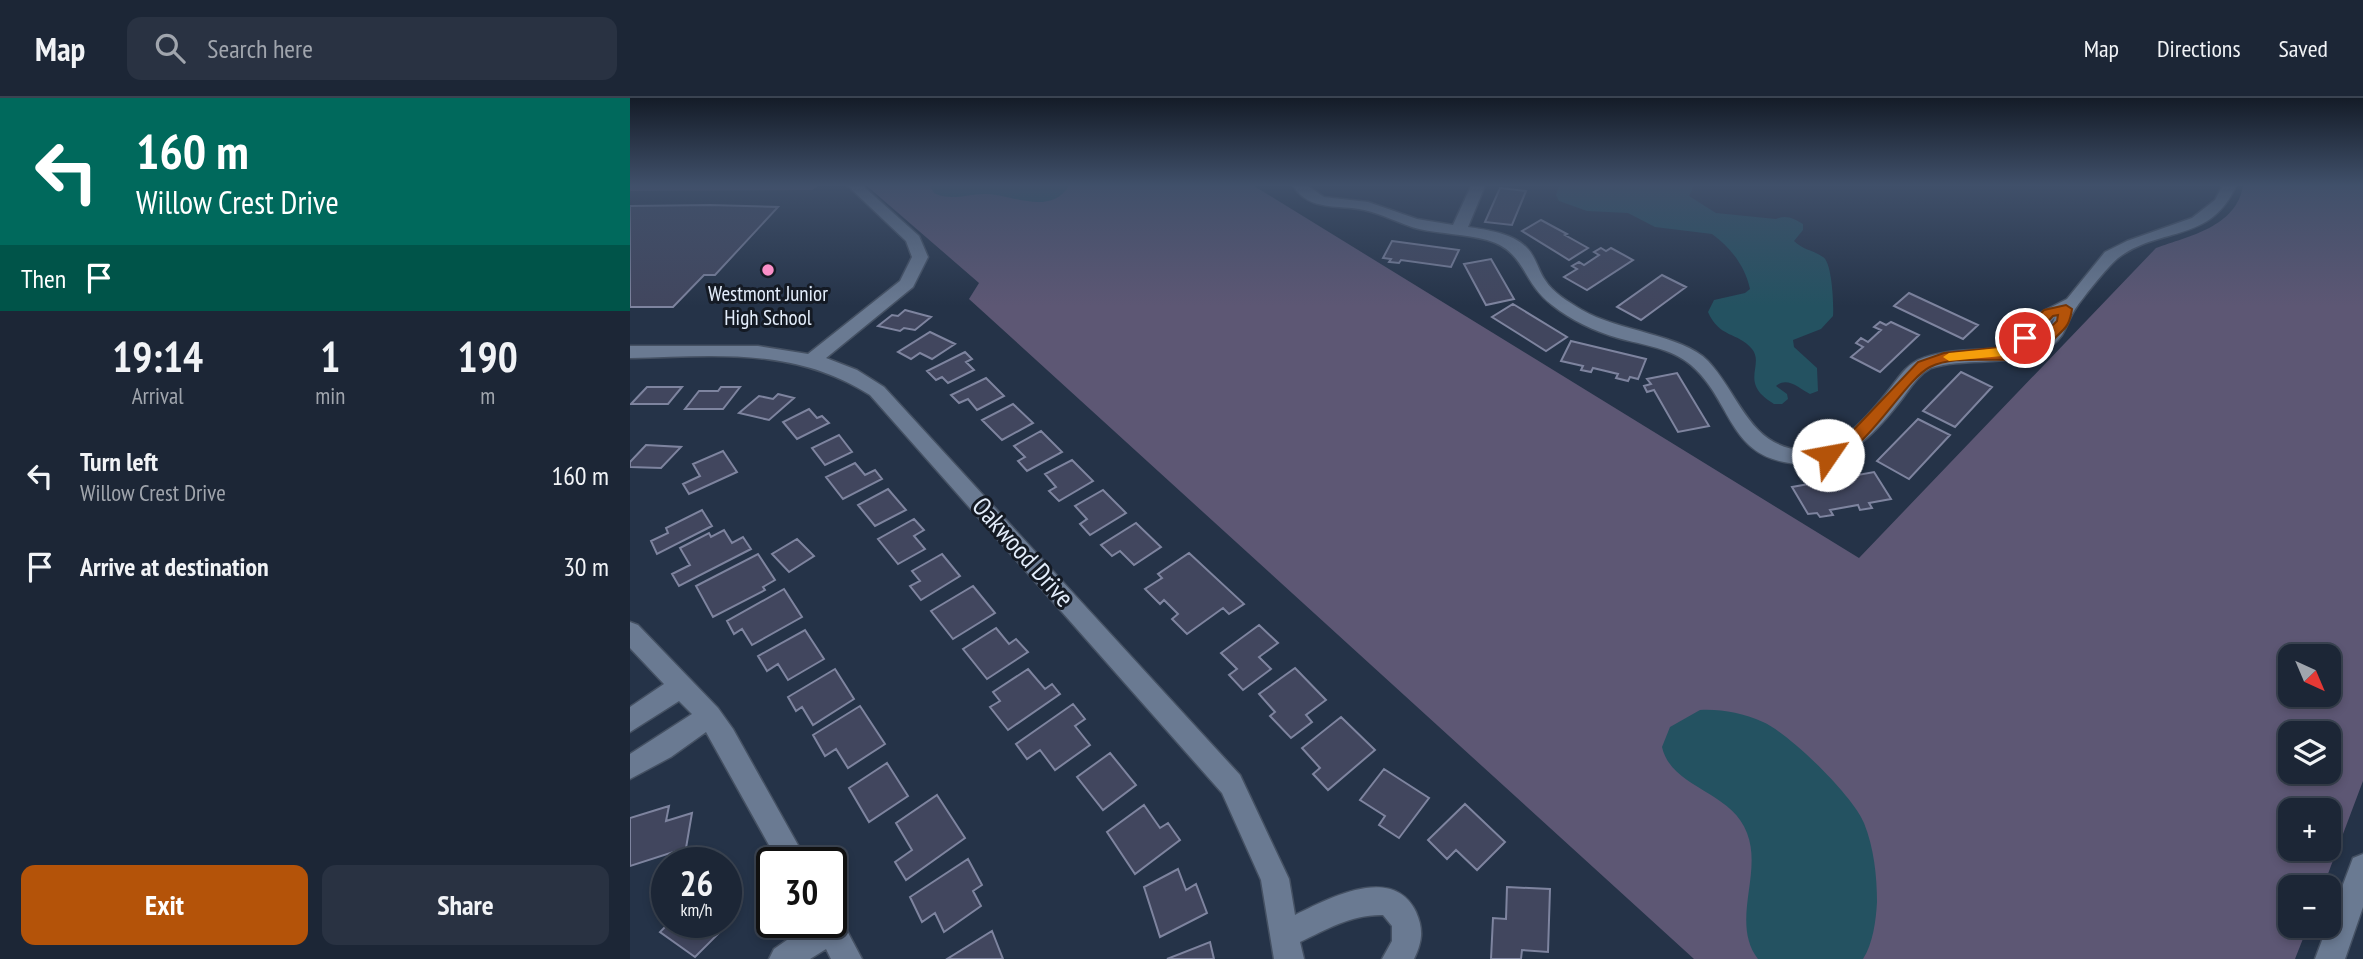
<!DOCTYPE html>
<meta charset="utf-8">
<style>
:root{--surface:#1c2636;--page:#293242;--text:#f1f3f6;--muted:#a0a5ad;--line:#3a4351;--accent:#b45309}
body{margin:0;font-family:"PT Sans Narrow",sans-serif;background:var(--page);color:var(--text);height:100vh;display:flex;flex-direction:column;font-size:26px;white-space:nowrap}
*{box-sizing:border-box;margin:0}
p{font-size:23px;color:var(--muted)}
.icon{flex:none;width:38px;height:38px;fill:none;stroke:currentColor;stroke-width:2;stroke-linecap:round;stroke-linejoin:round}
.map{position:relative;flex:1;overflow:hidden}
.drawer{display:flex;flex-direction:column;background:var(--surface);width:630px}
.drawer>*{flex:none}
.hud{background:#00695c;color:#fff;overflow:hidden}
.needle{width:46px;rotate:136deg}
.buttons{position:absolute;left:1648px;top:546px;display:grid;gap:14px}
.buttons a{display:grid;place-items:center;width:63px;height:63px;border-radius:14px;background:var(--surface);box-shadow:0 4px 10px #0003,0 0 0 2px var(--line);font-size:35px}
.speed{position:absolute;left:21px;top:749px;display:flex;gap:14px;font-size:35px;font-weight:700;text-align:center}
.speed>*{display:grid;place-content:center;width:91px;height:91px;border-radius:50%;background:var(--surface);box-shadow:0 4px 10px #0003,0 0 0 2px var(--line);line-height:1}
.speed small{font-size:18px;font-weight:400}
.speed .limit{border:4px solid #111;border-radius:10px;background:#fff;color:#111}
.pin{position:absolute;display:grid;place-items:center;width:60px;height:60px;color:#fff;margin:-30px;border:4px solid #fff;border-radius:50%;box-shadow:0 2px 7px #0007}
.me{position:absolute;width:77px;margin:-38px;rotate:57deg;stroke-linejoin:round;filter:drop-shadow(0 0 5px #0008)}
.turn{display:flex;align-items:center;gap:24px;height:147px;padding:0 21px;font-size:32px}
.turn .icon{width:91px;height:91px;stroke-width:2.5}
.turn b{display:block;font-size:49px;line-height:60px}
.then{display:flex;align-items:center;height:66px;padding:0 21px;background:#0003;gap:14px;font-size:26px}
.eta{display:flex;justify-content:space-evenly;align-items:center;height:119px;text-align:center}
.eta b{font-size:42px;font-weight:700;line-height:49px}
.button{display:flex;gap:14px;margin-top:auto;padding:14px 21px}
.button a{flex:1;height:80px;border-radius:14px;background:var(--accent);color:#fff;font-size:28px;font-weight:700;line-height:80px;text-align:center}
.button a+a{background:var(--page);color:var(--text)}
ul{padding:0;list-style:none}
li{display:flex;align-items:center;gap:21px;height:91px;padding:0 21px}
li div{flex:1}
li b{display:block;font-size:26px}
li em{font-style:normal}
header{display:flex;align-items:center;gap:42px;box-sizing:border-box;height:98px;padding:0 35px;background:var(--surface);border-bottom:2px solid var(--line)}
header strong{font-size:33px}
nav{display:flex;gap:38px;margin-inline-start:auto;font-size:24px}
.search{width:490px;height:63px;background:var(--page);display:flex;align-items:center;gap:18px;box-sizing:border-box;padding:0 24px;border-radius:14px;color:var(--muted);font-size:26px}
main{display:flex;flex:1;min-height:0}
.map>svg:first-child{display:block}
.green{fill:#5d5774;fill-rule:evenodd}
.water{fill:#245261}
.building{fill:#41465e;stroke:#7e849f;stroke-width:2}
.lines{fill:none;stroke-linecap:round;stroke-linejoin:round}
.minor-casing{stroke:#455163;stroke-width:3}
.minor{fill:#6a7a92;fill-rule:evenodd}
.route{fill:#b45309;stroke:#753606;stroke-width:2}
.slow{fill:#f59e0b}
.poi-dot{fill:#fa8fc8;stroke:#141a24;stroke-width:2.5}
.labels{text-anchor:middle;stroke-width:6;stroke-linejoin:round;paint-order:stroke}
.far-poi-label{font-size:21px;fill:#e3edfb;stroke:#141a24}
.street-label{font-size:26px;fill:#e3edfb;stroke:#141a24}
</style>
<header>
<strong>Map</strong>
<div class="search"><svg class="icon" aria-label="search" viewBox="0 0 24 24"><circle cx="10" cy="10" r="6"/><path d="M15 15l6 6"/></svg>Search here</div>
<nav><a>Map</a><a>Directions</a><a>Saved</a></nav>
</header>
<main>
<section class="drawer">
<div class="hud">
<div class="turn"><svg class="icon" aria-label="left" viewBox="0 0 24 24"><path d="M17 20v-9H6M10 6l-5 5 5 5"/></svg><div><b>160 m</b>Willow Crest Drive</div></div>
<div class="then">Then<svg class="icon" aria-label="arrive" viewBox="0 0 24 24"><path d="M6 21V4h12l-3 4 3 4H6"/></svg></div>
</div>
<div class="eta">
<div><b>19:14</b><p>Arrival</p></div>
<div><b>1</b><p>min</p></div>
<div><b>190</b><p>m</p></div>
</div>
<ul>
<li><svg class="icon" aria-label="left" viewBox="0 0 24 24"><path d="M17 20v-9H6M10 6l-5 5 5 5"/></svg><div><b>Turn left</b><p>Willow Crest Drive</p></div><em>160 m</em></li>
<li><svg class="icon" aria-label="arrive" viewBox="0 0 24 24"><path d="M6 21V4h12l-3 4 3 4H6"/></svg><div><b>Arrive at destination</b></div><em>30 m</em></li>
</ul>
<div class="button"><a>Exit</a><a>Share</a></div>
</section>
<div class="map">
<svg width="1733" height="861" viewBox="0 0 1733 861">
<rect width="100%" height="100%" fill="#253348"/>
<path class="green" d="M0,88H188L182,92L0,93Z
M237,88H624L1229,460L1526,150C1559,138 1606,129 1613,88H1733V683L1693,789H1661V828H1678L1665,861H1064L339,201L349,185ZM1661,558H1699V597H1661ZM1661,635H1699V674H1661ZM1661,712H1699V751H1661Z"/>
<path class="water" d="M300,88H439C420,118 383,97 357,96C338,95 323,104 304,95Z
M929,88H1064L1059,98L1086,115L1146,121C1156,116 1165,121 1173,126V132L1164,143C1173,152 1183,152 1193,159C1202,164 1204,206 1203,218L1191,231L1163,242L1164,249L1187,270L1188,293L1180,296C1169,290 1157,278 1146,288L1157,296L1158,301L1152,306H1144C1108,285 1135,267 1122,251C1108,234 1089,240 1078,214L1084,202L1115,195L1120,191C1115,168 1101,150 1082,136L1025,129L998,115L957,113L929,103L926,97Z
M1070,612C1092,611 1112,615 1133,624C1160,636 1223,698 1234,725C1244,750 1247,778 1247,804C1246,822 1243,846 1233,861H1128C1100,824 1133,776 1117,735C1102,693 1041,690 1032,649L1040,629Z"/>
<path class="building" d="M870,90L896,93L882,127L855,124Z
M80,107L148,109L85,177H74L43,209H0V108Z
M911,122L937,136L935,137L958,150L939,162L892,133Z
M762,143L829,152L821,169L771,162L769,165L759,164L761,161L753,160Z
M971,150L976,153L981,150L1003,162L957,192L934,179L947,171L942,168L949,164L954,167L969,157L964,154Z
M861,161L884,201L856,207L834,166Z
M1032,177L1056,189L1011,222L987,209Z
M1279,195L1348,227L1333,241L1264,208Z
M883,206L937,239L916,253L862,219Z
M275,212L301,219L285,232L274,230L270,233L248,228L262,217L268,218Z
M1250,224L1256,227L1261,224L1289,237L1250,274L1221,259L1233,249L1226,245L1231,240L1238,244L1251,232L1244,229Z
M300,234L325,246L302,261L290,255L281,261L268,254Z
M941,243L1016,261L1008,281L1000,279L998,283L986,280L988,276L963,270L961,274L951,272L953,268L931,263Z
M335,254L342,261L336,264L344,272L318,285L312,279L306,282L297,273Z
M1331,274L1362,289L1325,329L1293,313Z
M1047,275L1079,328L1048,334L1024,292L1017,294L1014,288L1021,286L1017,281Z
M356,280L374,298L347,312L338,301L329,305L321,297Z
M17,289H52L38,306H1Z
M91,289H110L93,311H55L69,293H88Z
M148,296L164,300L139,322L109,315L129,298L143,301Z
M383,306L403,325L372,342L352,322Z
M179,311L187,320L192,318L199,325L167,341L153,324Z
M1288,321L1320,337L1279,381L1247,363Z
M411,333L432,354L397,373L388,363L395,359L384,348Z
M209,337L222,354L195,367L182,350Z
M16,347L51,349L31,370L0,369V364Z
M93,353L107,374L59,396L53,386L70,378L63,366Z
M442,362L463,383L429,403L419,393L426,389L415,376Z
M225,365L235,377L245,372L252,381L213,401L196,379Z
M1244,374L1261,401L1239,405L1242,410L1230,412L1228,407L1200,412L1203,417L1190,419L1187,415L1178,416L1162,389Z
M258,391L276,412L245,428L228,407Z
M473,392L496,415L460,437L450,426L457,421L445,408Z
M72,412L82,428L27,456L21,443L38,435L36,430Z
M284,421L294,432L284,438L295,451L268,466L248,441Z
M506,425L531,449L504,467L490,453L482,458L471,447Z
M94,432L102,445L113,439L121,451L49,488L42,476L60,467L50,450L79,435L81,439Z
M167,441L184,458L159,474L142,456Z
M559,455L614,506L599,516L593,510L557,536L542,521L548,516L534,502L530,506L515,491L532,480L528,476Z
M128,456L145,482L133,489L135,492L83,519L66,488Z
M312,456L330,478L291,502L280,488L290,483L282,473Z
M343,488L365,515L323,541L301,513Z
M154,491L172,519L122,547L112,531L104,536L97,523Z
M629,527L648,545L629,559L641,571L613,592L599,577L607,571L591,555Z
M366,530L379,546L386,541L398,554L357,581L333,551Z
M175,532L194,561L158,582L148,566L137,573L128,558Z
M665,570L696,602L676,617L682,624L661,640L640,618L645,614L629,596Z
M205,571L224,601L183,627L172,609L166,613L158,599Z
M398,571L415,591L422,586L430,596L378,632L360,609L370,603L363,594Z
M443,606L455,621L445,628L460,647L425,672L410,652L397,661L386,646Z
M230,608L255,646L218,670L206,651L195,658L183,637Z
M711,619L745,652L698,692L683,676L690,670L672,650Z
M480,655L506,687L473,712L447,679Z
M257,665L278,698L239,724L219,690Z
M754,671L799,700L769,740L749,727L755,718L730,702Z
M307,697L335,740L276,782L265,764L282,752L266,725Z
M835,706L875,744L847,772L826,752L817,761L798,742Z
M514,707L530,730L538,725L550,742L505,776L477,734Z
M39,708L36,723L62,715L56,750L0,768V720Z
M338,761L352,787L343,793L351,808L314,834L305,815L292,824L280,799Z
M548,771L556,792L566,786L577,815L530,839L514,789Z
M96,787L112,797L96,813Z
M877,789L920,791L918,854L892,852L891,861H861L863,820L876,821Z
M40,824H85L82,827L91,833L65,859L30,834Z
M362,833L373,861H317Z
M580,844L584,861H537Z"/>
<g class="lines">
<defs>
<path id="minor" d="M218,88H233L289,138L298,159L283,189L196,260L227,272L254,289L610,677L659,781L665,817C700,800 763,766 786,814C794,832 792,844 784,861H752L762,843V828L753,817C723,816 697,831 670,844L674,861H644L631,782L592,695L240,297C165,249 86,258 0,260V248H128L178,256L270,183L282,159L276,143Z
M663,88H678L694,99L738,104L787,121L823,127L841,88H855L838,129C857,132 883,135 897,150C906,159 908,172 915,182C923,195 939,204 952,212C988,233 1053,237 1078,263C1110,297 1120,351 1175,352C1212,352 1241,315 1262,288C1269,279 1276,268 1288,262C1317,249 1351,254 1382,249L1404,218L1437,201L1475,154L1497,143L1562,120L1585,102L1592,88H1606C1580,146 1530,128 1488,160C1479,167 1449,204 1444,213C1436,226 1435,239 1421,248C1387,271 1339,258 1301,270C1288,277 1281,289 1272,301C1248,332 1218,366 1175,366C1097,365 1105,305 1061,267C1041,250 1013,247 988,240C964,233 941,222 922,207C892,185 896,153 857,142C835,136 812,136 789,131C770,126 753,116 734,112C708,106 680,114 663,88ZM1425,219L1421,229L1403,243Z
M0,524L8,527L88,610L103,631L178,765H149L76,634L41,659L0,681V656L62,616L49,603L0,634V609L34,586L0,550Z
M1733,756V809L1715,861H1685L1723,760Z
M201,812L207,814L232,861H201L196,851L180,861H139L144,851L183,824H201Z"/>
</defs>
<use href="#minor" class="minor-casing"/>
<use href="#minor" class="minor"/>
</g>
<linearGradient id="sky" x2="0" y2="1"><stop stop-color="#141c28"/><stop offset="0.42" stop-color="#40506a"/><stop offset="1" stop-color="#40506a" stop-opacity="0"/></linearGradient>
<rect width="1733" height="208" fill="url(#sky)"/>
<path class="route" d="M1436,207L1442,211C1440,225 1437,229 1427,238C1422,243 1417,250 1411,253C1378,271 1334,253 1300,269C1272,283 1227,371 1193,361V353L1215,341L1288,264L1314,255L1403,246L1427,223L1428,217L1423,218L1400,243L1389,240L1414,212Z"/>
<path class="slow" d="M1389,248L1396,252L1394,256L1319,263L1313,259L1319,255Z"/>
<circle class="poi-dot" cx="138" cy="172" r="7"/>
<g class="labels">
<g class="far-poi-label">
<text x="138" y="203">Westmont Junior<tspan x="138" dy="24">High School</tspan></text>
</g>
<g class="street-label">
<text transform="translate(393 454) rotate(48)" y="9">Oakwood Drive</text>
</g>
</g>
</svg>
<div class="buttons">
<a><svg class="needle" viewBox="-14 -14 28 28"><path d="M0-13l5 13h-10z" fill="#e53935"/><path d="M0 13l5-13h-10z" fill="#a0a5ad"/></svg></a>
<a><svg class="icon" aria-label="layers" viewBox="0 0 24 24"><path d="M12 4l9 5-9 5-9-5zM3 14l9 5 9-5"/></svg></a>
<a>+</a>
<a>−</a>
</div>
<div class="speed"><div>26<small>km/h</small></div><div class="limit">30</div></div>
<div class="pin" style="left:1395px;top:240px;background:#d93025"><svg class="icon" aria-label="arrive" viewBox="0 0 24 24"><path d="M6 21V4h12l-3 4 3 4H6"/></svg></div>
<svg class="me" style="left:1198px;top:357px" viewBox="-20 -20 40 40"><circle r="19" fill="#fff"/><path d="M0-13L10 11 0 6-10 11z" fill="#b45309"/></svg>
</div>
</main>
